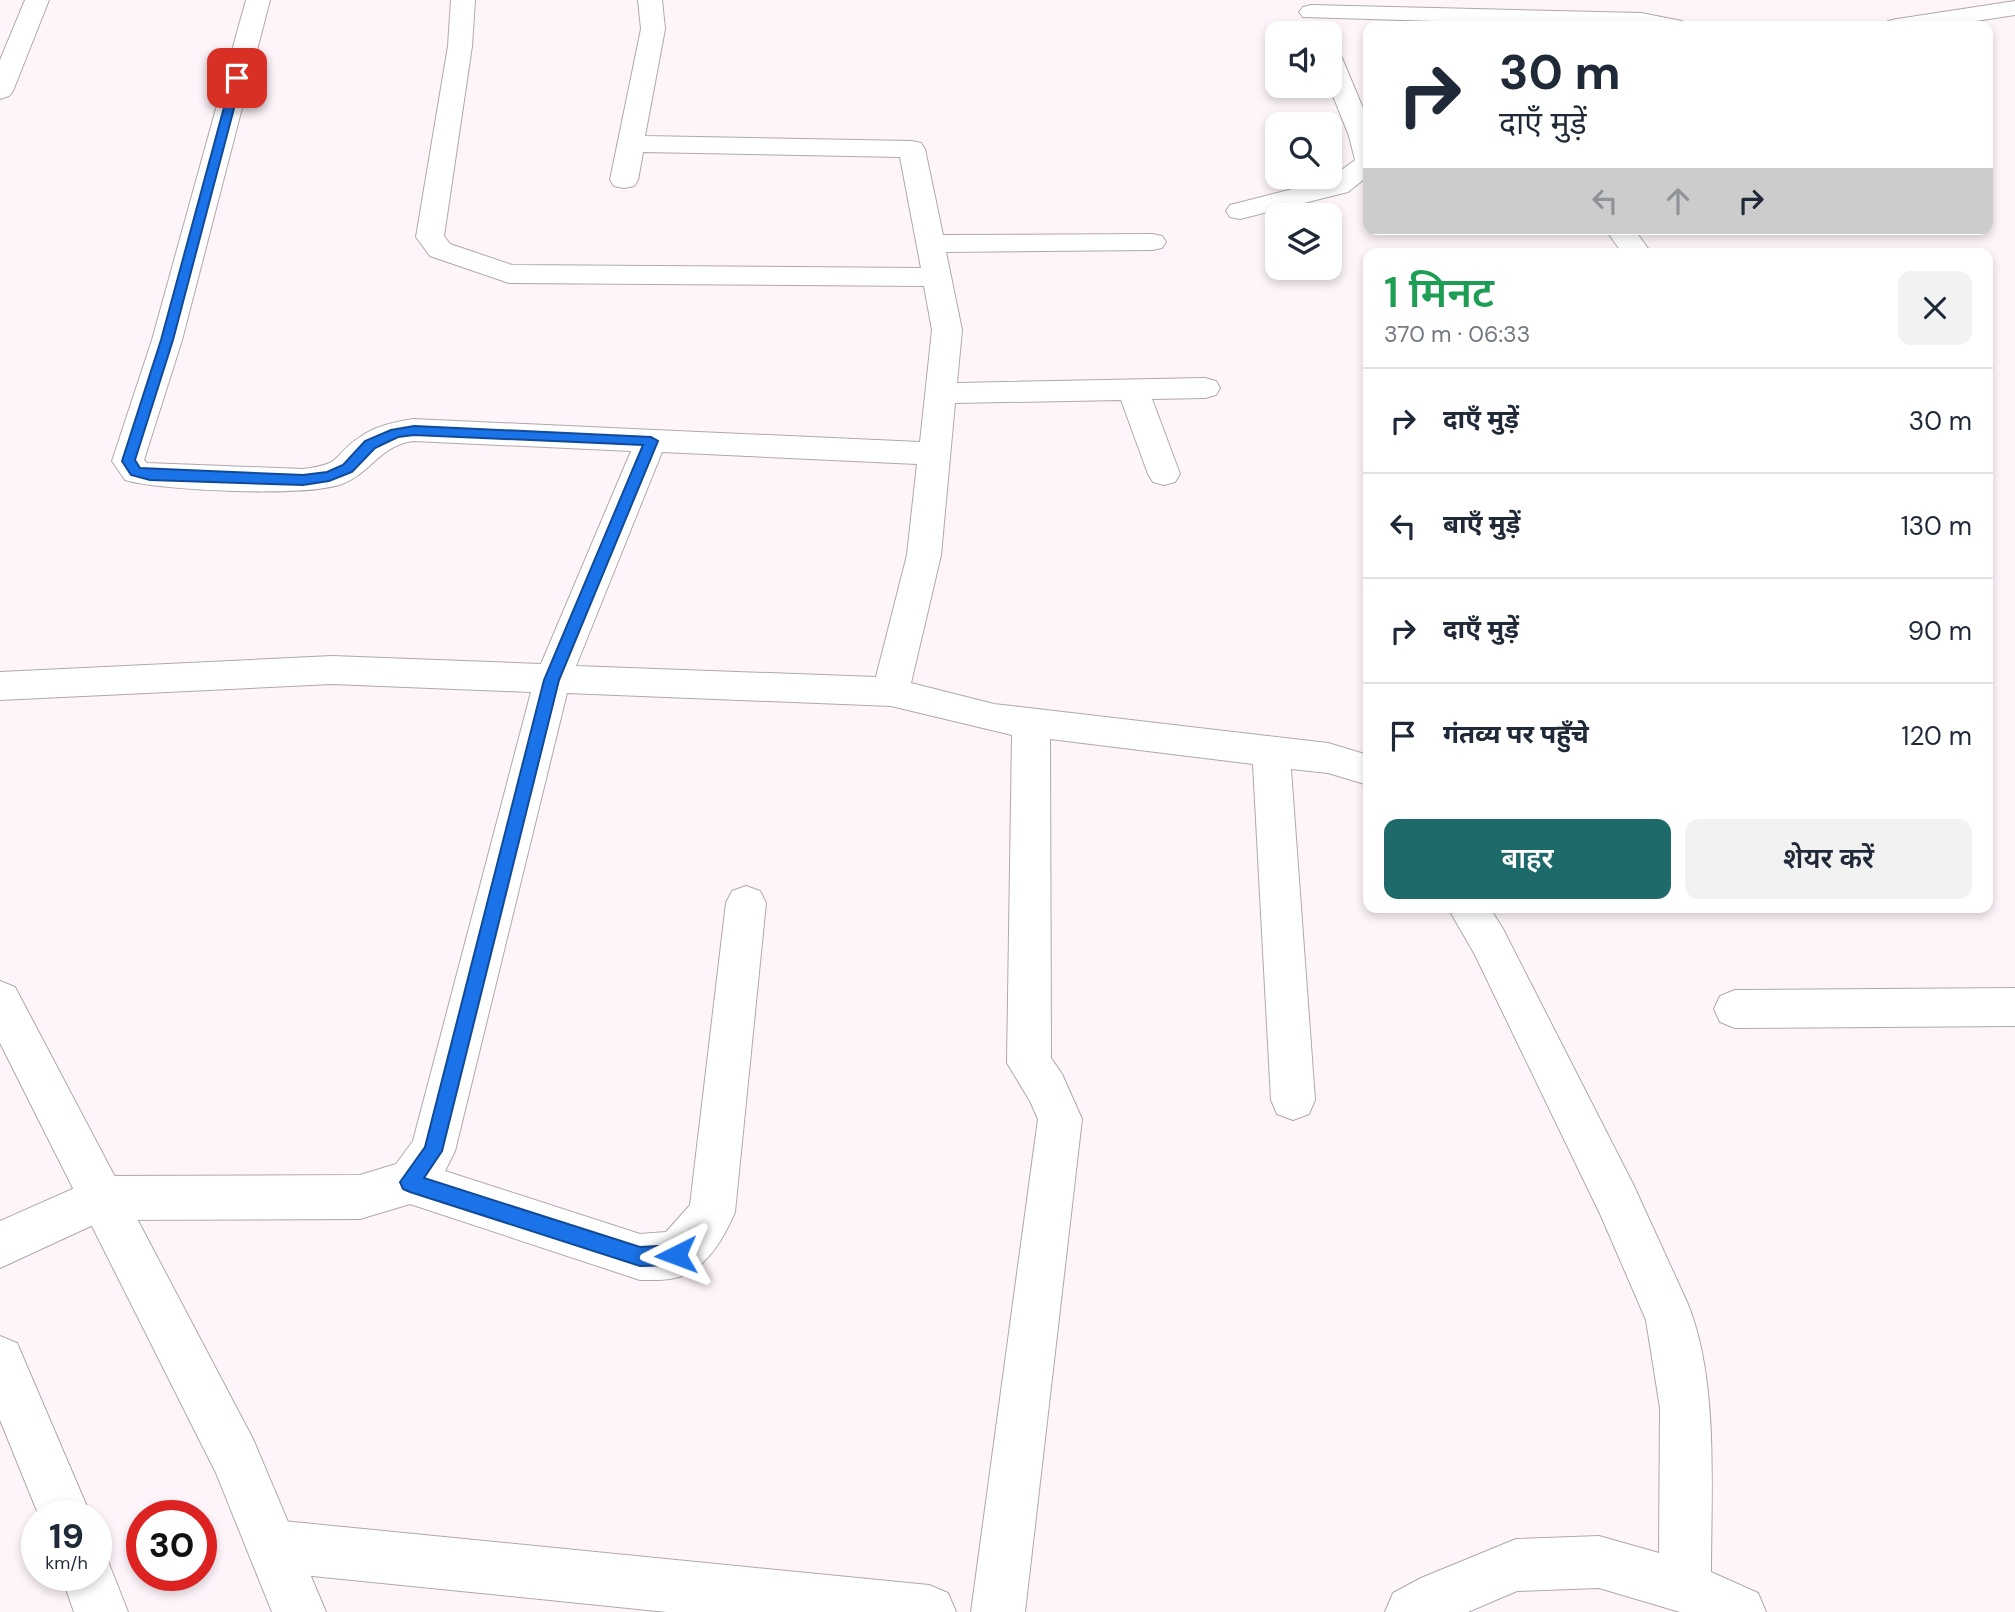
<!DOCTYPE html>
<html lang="hi">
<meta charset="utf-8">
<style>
:root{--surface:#fff;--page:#f2f2f3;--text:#1f2937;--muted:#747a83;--line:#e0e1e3;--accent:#1e6a6b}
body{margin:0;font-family:"DM Sans","Noto Sans Devanagari",sans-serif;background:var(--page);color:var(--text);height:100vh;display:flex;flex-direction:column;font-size:26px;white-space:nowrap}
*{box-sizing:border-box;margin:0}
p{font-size:23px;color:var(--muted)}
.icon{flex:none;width:38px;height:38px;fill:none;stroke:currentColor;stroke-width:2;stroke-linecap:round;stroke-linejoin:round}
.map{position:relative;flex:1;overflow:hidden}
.drawer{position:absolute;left:1363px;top:248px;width:630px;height:665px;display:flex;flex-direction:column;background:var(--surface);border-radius:14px;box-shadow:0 4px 10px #0003}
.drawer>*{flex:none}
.hud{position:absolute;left:1363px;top:21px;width:630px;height:214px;border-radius:14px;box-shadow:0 4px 10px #0003;background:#fff;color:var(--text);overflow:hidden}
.fabs{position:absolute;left:1265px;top:21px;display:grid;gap:14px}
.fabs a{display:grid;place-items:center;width:77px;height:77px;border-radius:14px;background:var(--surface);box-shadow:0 4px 10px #0003;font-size:35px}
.speed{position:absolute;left:21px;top:1500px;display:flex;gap:14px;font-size:35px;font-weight:700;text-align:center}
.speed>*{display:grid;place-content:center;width:91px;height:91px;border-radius:50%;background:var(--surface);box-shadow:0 4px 10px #0003;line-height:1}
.speed small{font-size:18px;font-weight:400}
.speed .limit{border:10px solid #d22;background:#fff;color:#111}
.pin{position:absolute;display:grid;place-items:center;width:60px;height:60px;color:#fff;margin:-30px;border-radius:14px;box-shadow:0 4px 10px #0006}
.me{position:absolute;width:77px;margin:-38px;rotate:267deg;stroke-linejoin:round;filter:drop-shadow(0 0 5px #0008)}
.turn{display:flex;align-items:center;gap:24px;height:147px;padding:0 21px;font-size:32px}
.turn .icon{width:91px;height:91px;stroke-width:2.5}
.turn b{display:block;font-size:49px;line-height:60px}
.lanes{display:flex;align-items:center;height:66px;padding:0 21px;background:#0003;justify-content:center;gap:35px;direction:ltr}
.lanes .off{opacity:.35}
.round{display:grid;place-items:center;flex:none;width:74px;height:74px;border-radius:14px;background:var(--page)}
.head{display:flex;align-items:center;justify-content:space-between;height:119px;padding:0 21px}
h1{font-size:42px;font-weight:600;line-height:52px;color:#1e9e55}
.cta{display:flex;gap:14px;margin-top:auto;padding:14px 21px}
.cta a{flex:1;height:80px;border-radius:14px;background:var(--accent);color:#fff;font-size:28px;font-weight:600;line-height:80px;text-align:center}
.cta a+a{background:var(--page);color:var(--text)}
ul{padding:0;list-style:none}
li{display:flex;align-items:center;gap:21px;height:105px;padding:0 21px;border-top:2px solid var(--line)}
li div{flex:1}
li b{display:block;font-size:26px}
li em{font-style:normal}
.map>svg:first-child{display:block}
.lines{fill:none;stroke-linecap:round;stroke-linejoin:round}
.minor-casing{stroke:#b0a8ac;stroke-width:2}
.major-casing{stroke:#b0a8ac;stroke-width:2}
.highway-casing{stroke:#b0a8ac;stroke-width:2}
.minor{fill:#fff;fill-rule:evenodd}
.major{fill:#fff;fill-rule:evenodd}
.highway{fill:#fff;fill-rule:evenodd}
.route{fill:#1a73e8;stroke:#114b97;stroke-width:2}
</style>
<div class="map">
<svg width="2015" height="1612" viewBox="0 0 2015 1612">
<rect width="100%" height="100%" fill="#fef5fa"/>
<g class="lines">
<defs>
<path id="minor" d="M25,0H49L13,91L9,96L0,99V60Z
M246,0H270L182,340L144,460L147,463L303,469C345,464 331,456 360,437C375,426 395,422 413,419L920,442L932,330L924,286L509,283L430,256L416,237L448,46L451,0H475L472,46L444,236L450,244L512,265L921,268L900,157L643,152L638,180L634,186L624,188L614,186L610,180L641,29L638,0H662L665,29L645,136L912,141L921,143L925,149L943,235L1152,234L1162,236L1166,242L1162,248L1152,250L946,252L962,330L957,383L1205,378L1216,381L1220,388L1216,395L1205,398L1152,399L1180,474L1175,482L1164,485L1153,482L1148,474L1121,400L955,403L941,555L911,683L994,704L1328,743L1368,755V785L1328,773L1291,769L1315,1100L1309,1114L1293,1120L1277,1114L1271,1100L1253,764L1050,739L1051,1058L1062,1074L1082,1119L1025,1612H971L1038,1119L1030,1101L1007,1063L1012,735L891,706L567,693L455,1151L445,1171L640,1234L666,1232L690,1205L726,903L732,891L746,886L760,891L766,903L735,1212C724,1238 707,1268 679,1277C667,1281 652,1280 640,1280L410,1204L360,1219L104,1220L0,1268V1221L102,1176L360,1175L396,1164L413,1141L531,692L332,684L0,700V672L332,656L541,664L631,451L413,441C379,446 371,473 342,484C307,497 162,491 125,480L112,461L152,340ZM662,452L917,464L907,555L876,677L576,666Z
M2015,1V15L1943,26H1885L1888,21L1897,19Z
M1311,5L1641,13L1682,21L1685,26H1601L1303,17L1299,12L1303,7Z
M1330,51L1339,53L1342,58L1368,120V176L1348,192L1240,219L1230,217L1226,211L1230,205L1328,180L1355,160L1349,136L1329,86Z
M1605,229H1634L1652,254H1623Z
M1448,908H1490L1503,929L1633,1184L1687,1302C1719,1378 1711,1489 1711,1572L1758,1593L1766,1612H1680L1599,1588L1517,1591L1468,1612H1385L1393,1593L1421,1578L1516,1539L1599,1536L1659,1553L1660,1408L1646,1320L1601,1216L1475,955Z
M2015,988V1026L1735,1028L1720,1022L1714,1009L1720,996L1735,990Z
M273,1520L929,1585L948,1593L956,1612H667L273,1572L255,1564L247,1546L255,1528Z"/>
<path id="major" d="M0,981L15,987L253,1439L326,1612H272L216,1473L0,1043Z"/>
<path id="highway" d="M0,1336L17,1343L91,1516H39L0,1420Z
M96,1553L106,1556L128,1612H74L61,1575H96Z"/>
</defs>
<use href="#minor" class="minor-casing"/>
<use href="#major" class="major-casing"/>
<use href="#highway" class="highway-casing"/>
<use href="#minor" class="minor"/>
<use href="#major" class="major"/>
<use href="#highway" class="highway"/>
</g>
<path class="route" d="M237,75L242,78L173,340L135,460L140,468L303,475L327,472L343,465L365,441L391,430L414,426L651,437L658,441L559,680L442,1151L424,1178L640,1247L676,1245L683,1248L686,1255L683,1262L676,1265L640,1266L410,1192L403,1189L400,1182L425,1147L544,680L643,445L414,435L398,437L375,448L352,472L329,481L303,485L150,480L131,475L122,461L161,340L232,78Z"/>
</svg>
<div class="fabs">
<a><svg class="icon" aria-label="sound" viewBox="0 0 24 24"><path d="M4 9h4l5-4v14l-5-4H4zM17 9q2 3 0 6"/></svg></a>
<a><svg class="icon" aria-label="search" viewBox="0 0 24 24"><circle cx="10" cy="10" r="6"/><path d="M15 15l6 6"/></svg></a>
<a><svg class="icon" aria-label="layers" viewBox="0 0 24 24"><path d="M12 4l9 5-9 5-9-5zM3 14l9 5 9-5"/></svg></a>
</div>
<div class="speed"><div>19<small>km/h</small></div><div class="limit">30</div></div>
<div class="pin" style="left:237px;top:78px;background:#d93025"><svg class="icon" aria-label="arrive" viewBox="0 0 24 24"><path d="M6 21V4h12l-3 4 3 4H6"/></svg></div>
<svg class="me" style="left:676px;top:1255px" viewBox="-20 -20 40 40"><path d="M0-17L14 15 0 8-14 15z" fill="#1a73e8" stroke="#fff" stroke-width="4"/></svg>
<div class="hud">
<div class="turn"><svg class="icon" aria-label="right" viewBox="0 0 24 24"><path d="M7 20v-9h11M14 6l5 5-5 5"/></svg><div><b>30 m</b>दाएँ मुड़ें</div></div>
<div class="lanes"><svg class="icon off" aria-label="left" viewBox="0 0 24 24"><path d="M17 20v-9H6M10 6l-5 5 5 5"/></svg><svg class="icon off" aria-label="ahead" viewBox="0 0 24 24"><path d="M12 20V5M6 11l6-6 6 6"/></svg><svg class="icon" aria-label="right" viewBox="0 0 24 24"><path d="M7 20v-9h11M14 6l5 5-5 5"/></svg></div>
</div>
<section class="drawer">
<div class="head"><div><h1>1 मिनट</h1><p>370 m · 06:33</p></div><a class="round"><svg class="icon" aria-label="close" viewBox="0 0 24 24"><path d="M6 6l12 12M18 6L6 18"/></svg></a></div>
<ul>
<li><svg class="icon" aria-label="right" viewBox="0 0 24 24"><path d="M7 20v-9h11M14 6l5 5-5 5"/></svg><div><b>दाएँ मुड़ें</b></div><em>30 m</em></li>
<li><svg class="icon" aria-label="left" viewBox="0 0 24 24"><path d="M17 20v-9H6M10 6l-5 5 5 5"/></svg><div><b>बाएँ मुड़ें</b></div><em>130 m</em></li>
<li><svg class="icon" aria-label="right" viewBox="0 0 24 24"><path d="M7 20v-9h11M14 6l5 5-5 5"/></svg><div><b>दाएँ मुड़ें</b></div><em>90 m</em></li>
<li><svg class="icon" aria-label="arrive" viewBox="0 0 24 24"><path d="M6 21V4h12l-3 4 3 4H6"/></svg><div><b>गंतव्य पर पहुँचे</b></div><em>120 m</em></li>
</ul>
<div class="cta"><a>बाहर</a><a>शेयर करें</a></div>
</section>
</div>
